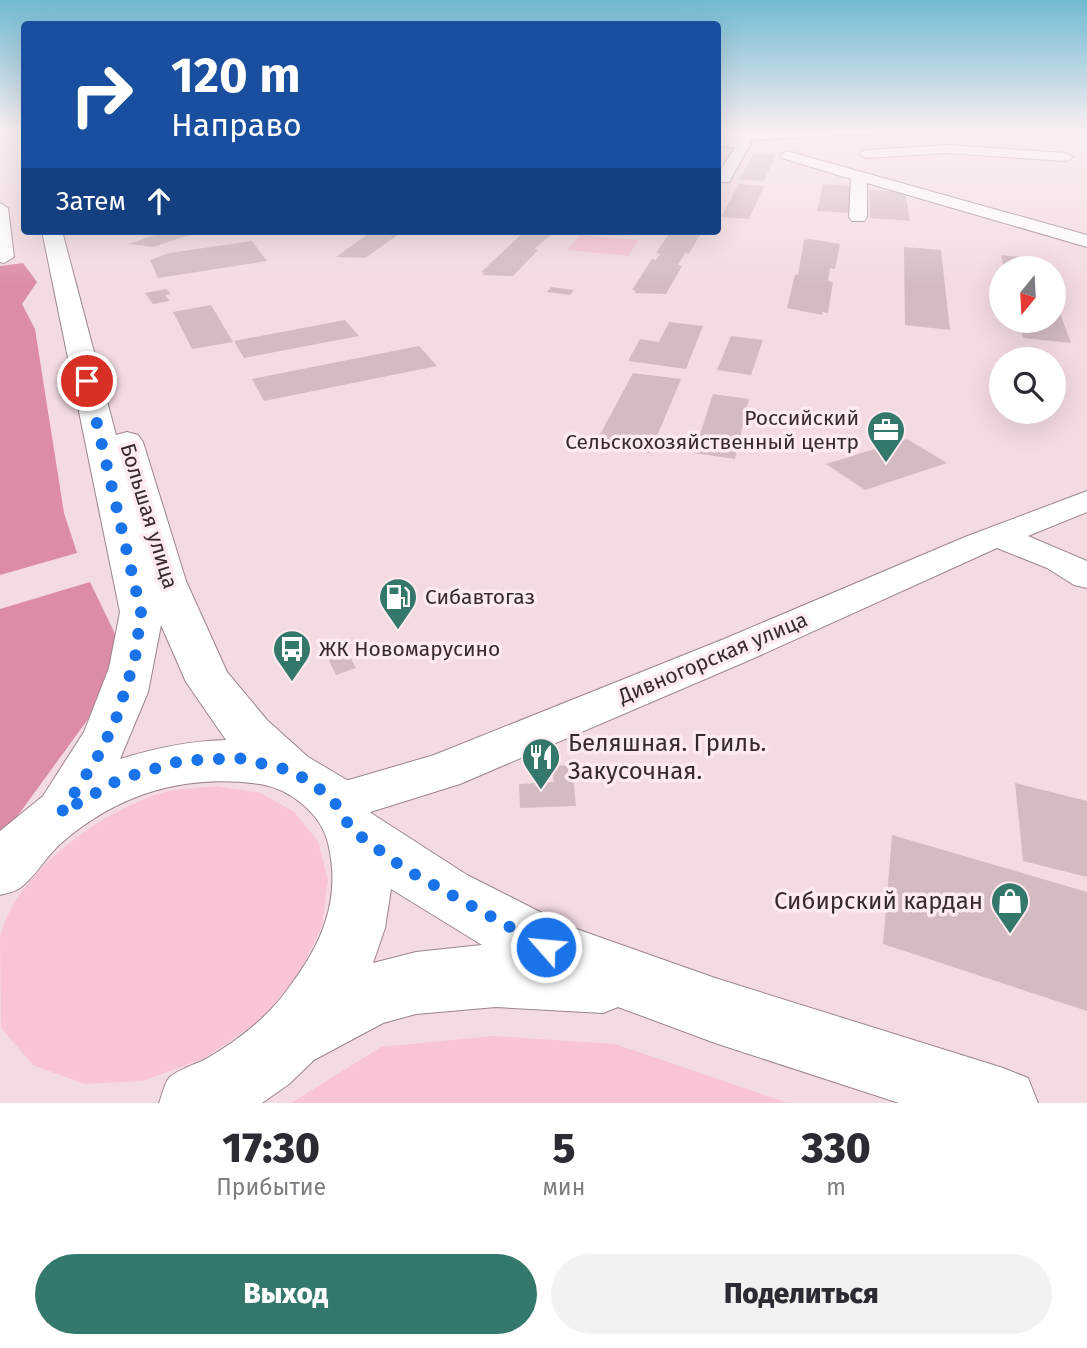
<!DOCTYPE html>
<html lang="ru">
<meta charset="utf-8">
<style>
:root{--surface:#fff;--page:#f2f2f3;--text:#2b2b33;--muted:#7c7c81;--accent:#34786b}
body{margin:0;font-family:"Fira Sans",sans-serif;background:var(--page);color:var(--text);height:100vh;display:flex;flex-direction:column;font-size:26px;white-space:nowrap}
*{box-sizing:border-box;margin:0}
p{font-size:23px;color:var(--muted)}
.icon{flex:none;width:38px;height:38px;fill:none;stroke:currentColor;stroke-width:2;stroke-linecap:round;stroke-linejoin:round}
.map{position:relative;height:1103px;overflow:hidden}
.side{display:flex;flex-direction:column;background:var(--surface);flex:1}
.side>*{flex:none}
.guide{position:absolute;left:21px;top:21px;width:700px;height:214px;border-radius:7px;box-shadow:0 7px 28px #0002;background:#1a4fa0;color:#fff;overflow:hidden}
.needle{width:46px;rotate:198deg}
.controls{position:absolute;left:989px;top:256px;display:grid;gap:14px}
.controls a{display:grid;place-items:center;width:77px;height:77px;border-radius:50%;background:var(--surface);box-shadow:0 7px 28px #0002;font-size:35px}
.pin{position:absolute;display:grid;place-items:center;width:60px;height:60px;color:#fff;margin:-30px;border:4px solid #fff;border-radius:50%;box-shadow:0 2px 7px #0007}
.me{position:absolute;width:77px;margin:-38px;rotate:297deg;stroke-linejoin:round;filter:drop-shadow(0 0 5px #0008)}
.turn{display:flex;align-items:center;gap:24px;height:147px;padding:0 35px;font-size:32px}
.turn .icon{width:91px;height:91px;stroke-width:2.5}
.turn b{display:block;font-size:49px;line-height:60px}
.then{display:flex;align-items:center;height:66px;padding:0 35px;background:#0003;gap:14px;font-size:26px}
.eta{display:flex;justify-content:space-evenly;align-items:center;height:119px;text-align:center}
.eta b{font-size:42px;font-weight:800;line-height:49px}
.action{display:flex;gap:14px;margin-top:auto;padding:14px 35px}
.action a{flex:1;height:80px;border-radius:42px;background:var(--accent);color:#fff;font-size:28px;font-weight:800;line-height:80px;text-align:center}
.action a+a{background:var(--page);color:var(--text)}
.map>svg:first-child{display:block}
.green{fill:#f9c5d3}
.forest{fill:#dc8ca4}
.building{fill:#d4bbc2}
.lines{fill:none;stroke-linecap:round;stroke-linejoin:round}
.minor-casing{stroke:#9c858b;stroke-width:2}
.major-casing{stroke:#9c858b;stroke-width:2}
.minor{fill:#fff;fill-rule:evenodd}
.major{fill:#fff;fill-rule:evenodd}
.route{stroke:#1a73e8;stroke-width:12;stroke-dasharray:0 21.6}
.labels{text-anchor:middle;stroke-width:7;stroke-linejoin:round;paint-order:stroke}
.poi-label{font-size:21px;fill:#352b2e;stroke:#feeaef;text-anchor:start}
.street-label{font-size:21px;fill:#352b2e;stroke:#feeaef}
.near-poi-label{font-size:24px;fill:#352b2e;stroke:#feeaef;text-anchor:start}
</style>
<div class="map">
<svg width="1087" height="1103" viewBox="0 0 1087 1103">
<rect width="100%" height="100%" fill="#f4dbe1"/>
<path class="green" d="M580,235L639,240L628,256L567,250Z
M217,786L261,793L294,812L318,841L328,880L322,926L299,974L259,1021L205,1058L143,1081L84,1084L33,1065L1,1028L0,938C15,872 105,807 169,791C184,788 201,788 217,786Z
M493,1036L615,1044L788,1103H291L381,1047Z"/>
<path class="forest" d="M23,263L37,282L22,304L35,329L64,513L77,553L0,575V266Z
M90,582L118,640L99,704L0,840V609Z"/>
<path class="building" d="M754,153L776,155L764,181L739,179Z
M739,184L764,186L749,219L721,217Z
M823,184L852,186L849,213L817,211Z
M869,190L905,192L910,221L870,218Z
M166,231L199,232L153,247L129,244Z
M372,231H399L395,234H399L365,258L336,257Z
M525,231H556L534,249L538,250L513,276L482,275L485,273L481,272Z
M671,231H702L689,254L685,253L678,265L682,266L666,294L634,293L636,291L632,290L652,259L656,260L660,254L656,253Z
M810,239L840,244L835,269L830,268L828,281L833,282L828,313L822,312V315L787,308L795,274L798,275L804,240Z
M252,241L267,261L158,278L150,260L169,253Z
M904,247L941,250L950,330L905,325Z
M1001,255L1039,259L1043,268H1004Z
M551,287L574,290L570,295L547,292Z
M166,289L171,294L165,295L170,301L153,304L145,293Z
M1054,297L1071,343L1023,338L1019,320H1054Z
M211,305L233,342L192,349L173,312Z
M345,320L359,336L244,358L234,341Z
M669,322L703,326L686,369L628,361L640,339L659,342Z
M731,336L763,340L751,375L717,370Z
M419,346L437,366L264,401L252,379Z
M633,373L681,379L650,453L595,444Z
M713,394L749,399L735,459L694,453Z
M907,439L947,463L865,490L826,464Z
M341,640L356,668L336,675L322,646Z
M572,765L576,806L520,808L519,784L554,782L552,766Z
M1015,783L1087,801V877L1023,861Z
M892,835L1087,892V1011L883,944Z"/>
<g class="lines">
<defs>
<path id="minor" d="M782,130H871L865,134L747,140L751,143L729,182H718V174L735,147L718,146V134Z
M947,145L1066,153L1073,157L1066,161L947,153L866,158L859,154L866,150Z
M787,151L1087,235V247L867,183V217L864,221H852L849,217L851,179L782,158L780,155Z
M0,203L8,208L14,257L4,263L0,262Z
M1087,491V512L1028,536L1087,561V588L1074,585L1047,568L997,548L752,659L460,784L335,823L318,817L311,803L318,789L434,755L724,639L965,537Z"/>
<path id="major" d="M42,231H62L116,435L127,432L138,435L143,442L186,581L227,672L267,720L308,757L347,780L371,813L467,875L568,926L715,978L1003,1068L1028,1078L1038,1103H899L715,1043L618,1007L603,1013L496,1007L416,1014L383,1023L314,1060L289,1084L262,1103H159C162,1096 164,1084 169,1078C177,1070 196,1064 206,1059C237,1041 266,1019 287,990C321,946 342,900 328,843C321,813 290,789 260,784C185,773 116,794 59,845C46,857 34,878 20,888C15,892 6,893 0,895V831L43,796L84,732L109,668L120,612ZM161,625L186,682L226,740C188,741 156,748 120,759L148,692ZM391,889L482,945L416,952L373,963L385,928Z"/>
</defs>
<use href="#minor" class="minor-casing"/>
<use href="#major" class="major-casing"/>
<use href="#minor" class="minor"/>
<use href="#major" class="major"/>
</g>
<linearGradient id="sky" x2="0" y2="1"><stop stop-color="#71bad2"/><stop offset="0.46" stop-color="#faeff2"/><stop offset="1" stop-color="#faeff2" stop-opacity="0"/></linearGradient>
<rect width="1087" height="285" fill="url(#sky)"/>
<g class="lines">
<path class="route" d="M87,381L141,612L135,659L115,722L96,760L61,813L120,779L180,761L238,758L289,770L314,784L335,803L352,830L405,869L546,947"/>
</g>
<defs>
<symbol id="office-pin" viewBox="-11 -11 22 30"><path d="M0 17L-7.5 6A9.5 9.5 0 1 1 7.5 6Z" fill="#34786b" stroke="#feeaef"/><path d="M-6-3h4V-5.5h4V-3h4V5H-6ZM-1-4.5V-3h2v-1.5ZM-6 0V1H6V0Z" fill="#fff"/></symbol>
<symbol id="fuel-pin" viewBox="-11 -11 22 30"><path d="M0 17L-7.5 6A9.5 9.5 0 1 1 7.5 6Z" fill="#34786b" stroke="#feeaef"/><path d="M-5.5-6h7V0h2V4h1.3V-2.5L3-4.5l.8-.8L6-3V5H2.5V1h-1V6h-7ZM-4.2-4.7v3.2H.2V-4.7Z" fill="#fff"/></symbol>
<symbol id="bus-pin" viewBox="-11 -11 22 30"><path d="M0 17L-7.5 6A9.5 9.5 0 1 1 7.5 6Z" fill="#34786b" stroke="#feeaef"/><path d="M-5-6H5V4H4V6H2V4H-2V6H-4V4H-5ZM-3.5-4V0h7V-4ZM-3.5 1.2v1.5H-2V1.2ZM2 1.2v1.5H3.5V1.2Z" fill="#fff"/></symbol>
<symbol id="restaurant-pin" viewBox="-11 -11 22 30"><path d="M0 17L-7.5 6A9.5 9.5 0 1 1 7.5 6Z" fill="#34786b" stroke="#feeaef"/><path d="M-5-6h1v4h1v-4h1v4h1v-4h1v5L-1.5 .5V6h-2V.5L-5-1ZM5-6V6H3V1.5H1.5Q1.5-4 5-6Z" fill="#fff"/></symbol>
<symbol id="shop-pin" viewBox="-11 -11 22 30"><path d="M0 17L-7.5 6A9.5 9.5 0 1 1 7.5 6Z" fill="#34786b" stroke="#feeaef"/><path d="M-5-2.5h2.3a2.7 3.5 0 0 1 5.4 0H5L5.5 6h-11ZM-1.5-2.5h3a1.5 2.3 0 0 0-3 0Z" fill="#fff"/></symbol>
</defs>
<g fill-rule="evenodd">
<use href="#office-pin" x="864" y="408" width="44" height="60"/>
<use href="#fuel-pin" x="376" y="575" width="44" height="60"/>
<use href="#bus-pin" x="270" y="627" width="44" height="60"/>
<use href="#restaurant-pin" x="519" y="735" width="44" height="60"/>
<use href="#shop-pin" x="988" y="879" width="44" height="60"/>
</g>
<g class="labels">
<g class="poi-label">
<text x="859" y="425" text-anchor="end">Российский<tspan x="859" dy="24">Сельскохозяйственный центр</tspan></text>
<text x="425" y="604">Сибавтогаз</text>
<text x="319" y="656">ЖК Новомарусино</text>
</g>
<g class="street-label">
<text transform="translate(149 516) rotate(73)" y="7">Большая улица</text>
<text transform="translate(713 658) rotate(-23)" y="7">Дивногорская улица</text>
</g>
<g class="near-poi-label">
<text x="568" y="751">Беляшная. Гриль.<tspan x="568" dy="28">Закусочная.</tspan></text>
<text x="983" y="909" text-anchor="end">Сибирский кардан</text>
</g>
</g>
</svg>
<div class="controls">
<a><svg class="needle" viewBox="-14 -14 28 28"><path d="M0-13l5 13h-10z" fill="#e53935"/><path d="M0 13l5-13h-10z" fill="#7c7c81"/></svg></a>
<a><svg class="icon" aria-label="search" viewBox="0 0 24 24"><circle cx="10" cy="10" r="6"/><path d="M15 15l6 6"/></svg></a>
</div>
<div class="pin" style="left:87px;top:381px;background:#d93025"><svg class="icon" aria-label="arrive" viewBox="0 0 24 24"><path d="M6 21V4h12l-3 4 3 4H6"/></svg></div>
<svg class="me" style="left:546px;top:947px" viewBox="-20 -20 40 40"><circle r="17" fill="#1a73e8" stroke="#fff" stroke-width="3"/><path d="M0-11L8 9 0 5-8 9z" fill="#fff"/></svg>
<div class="guide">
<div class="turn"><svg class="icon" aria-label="right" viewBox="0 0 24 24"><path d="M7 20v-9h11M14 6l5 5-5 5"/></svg><div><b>120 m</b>Направо</div></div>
<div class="then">Затем<svg class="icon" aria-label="ahead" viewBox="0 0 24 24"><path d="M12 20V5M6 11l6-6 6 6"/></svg></div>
</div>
</div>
<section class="side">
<div class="eta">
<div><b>17:30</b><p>Прибытие</p></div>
<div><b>5</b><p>мин</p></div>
<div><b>330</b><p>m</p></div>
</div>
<div class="action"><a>Выход</a><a>Поделиться</a></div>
</section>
